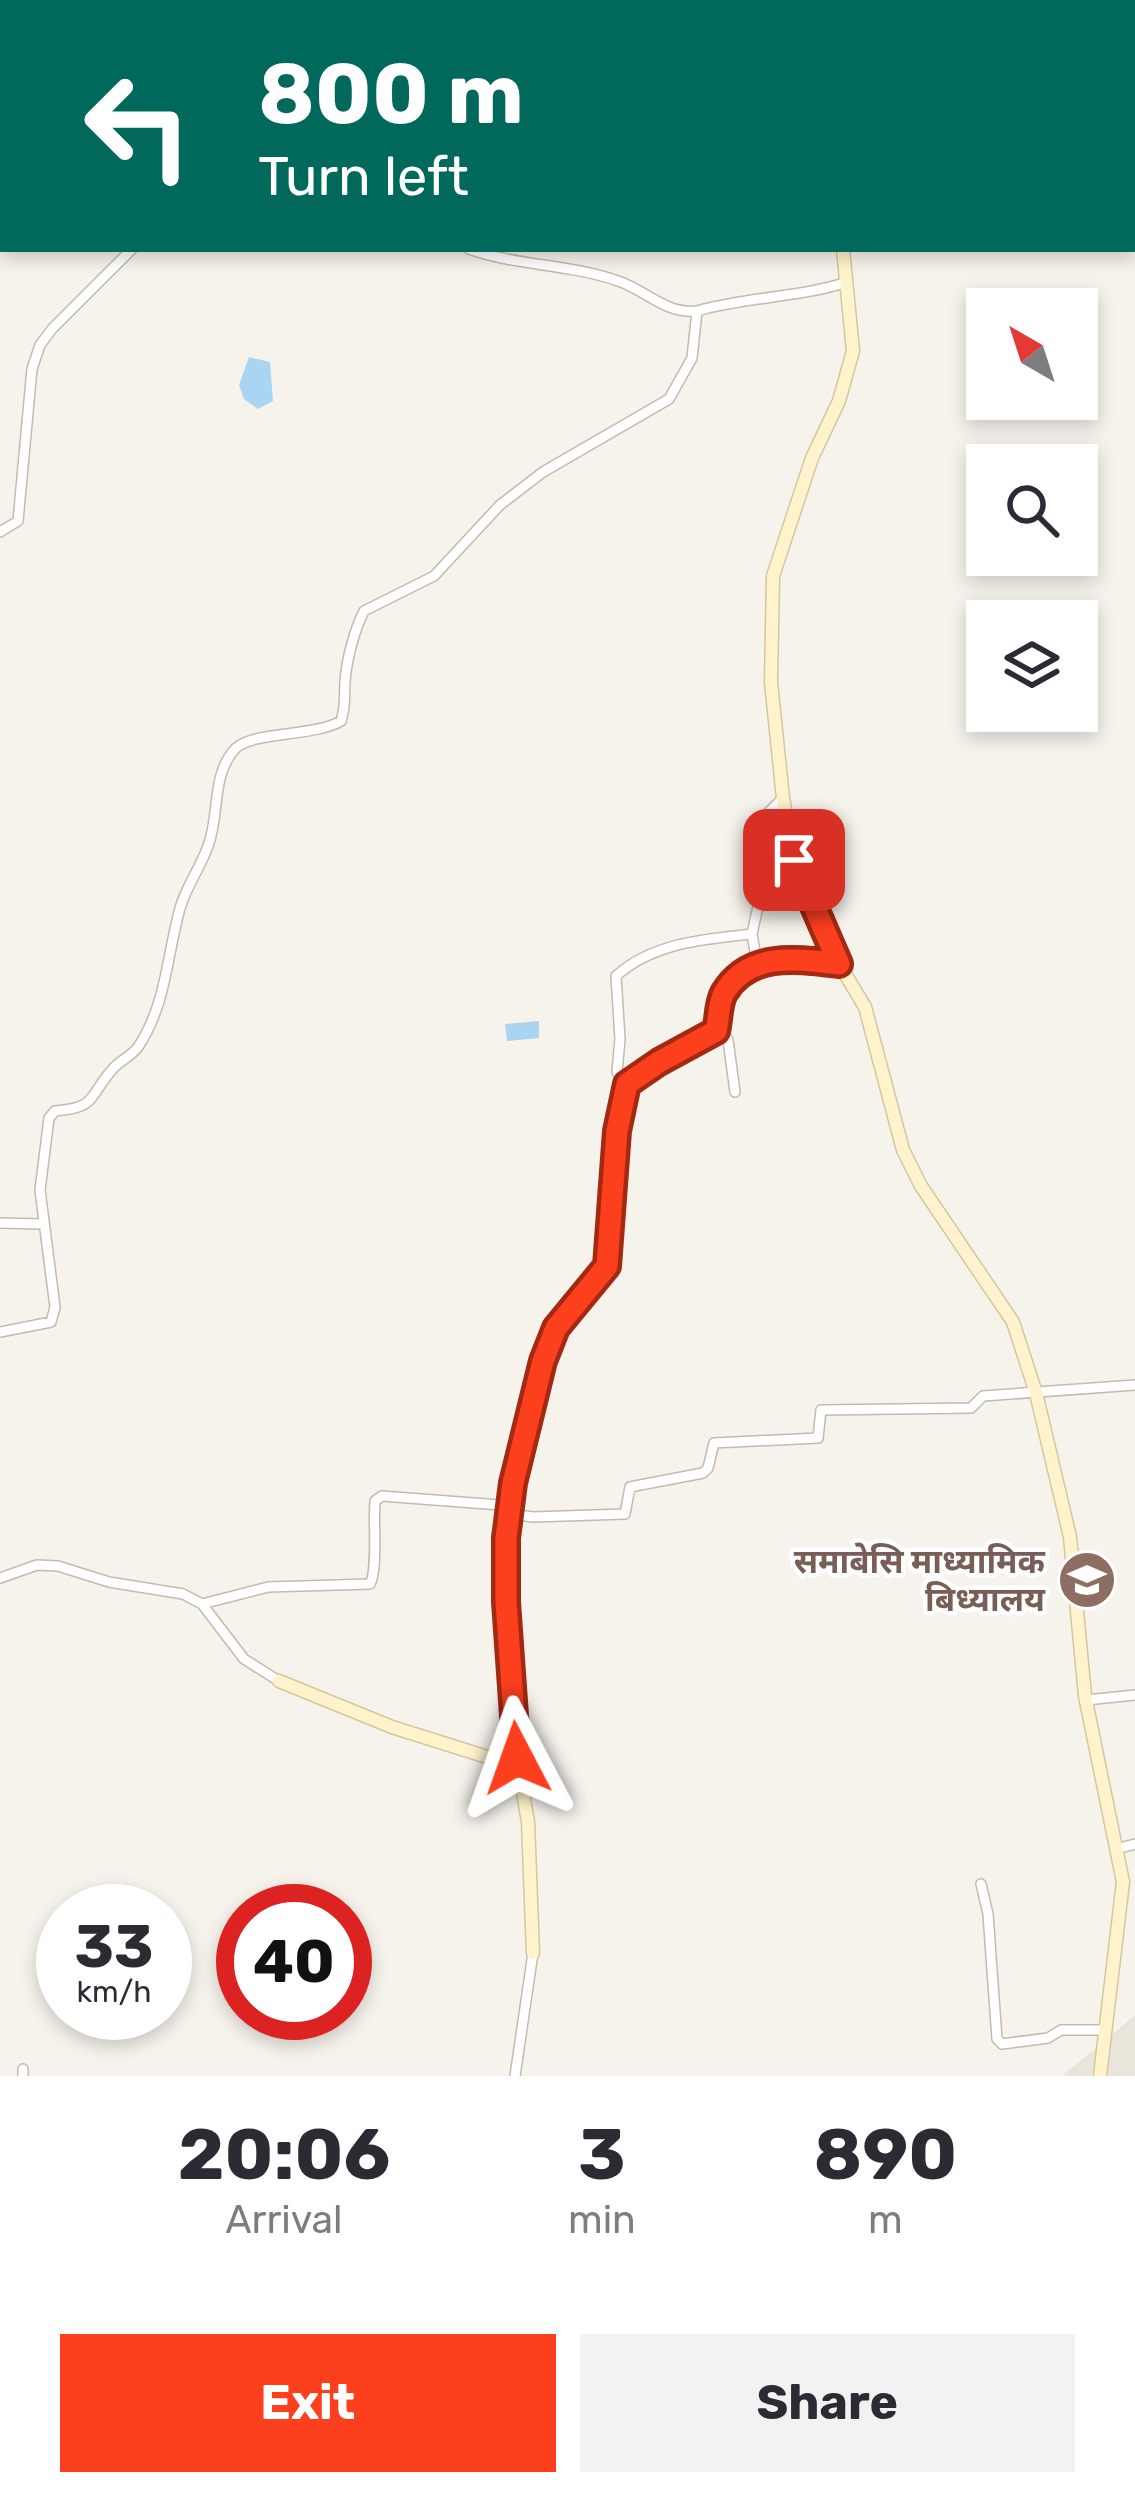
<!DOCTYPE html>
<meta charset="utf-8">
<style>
:root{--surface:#fff;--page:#f2f2f3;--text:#2b2b33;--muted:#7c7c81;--accent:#fc3f1d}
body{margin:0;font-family:Rubik,"Noto Sans Devanagari",sans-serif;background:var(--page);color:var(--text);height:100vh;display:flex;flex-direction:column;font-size:45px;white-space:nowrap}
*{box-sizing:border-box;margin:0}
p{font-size:39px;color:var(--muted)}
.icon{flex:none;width:66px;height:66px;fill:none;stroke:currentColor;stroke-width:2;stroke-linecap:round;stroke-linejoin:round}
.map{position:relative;height:2076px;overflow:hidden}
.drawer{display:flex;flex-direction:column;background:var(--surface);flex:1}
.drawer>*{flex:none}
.top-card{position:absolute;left:0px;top:0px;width:1137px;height:252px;box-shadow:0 6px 18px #0003;background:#00695c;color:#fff;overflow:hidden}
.needle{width:78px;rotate:321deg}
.fabs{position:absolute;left:966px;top:288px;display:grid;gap:24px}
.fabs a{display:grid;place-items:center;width:132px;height:132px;border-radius:0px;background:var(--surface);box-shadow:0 6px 18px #0003;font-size:60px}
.speed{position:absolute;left:36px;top:1884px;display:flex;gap:24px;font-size:60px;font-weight:700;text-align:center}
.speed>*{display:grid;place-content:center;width:156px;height:156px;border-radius:50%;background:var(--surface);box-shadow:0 6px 18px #0003;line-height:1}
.speed small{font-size:30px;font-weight:400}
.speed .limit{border:18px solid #d22;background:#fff;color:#111}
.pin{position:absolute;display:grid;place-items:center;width:102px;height:102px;color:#fff;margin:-51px;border-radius:24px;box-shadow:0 6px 18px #0006}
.me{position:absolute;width:132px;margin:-66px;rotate:356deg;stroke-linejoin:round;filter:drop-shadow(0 0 9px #0008)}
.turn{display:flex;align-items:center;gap:42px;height:252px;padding:0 60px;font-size:54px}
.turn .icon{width:156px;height:156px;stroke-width:2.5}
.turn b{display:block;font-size:84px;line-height:102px}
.eta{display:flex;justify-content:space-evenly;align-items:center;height:204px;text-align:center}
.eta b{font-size:72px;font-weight:700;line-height:84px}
.cta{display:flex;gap:24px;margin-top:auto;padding:24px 60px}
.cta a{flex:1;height:138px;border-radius:0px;background:var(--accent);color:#fff;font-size:48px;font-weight:700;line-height:138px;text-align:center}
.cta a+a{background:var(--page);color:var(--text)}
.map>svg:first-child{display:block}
.residential{fill:#eae5da}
.water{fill:#a9d4f2}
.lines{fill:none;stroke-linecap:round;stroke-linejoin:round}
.street-casing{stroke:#c2bbae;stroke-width:12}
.secondary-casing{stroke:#d6c79b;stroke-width:15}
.street{stroke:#fff;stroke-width:9}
.secondary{stroke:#fff3cd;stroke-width:12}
.route-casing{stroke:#a42913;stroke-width:30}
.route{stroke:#fc3f1d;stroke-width:21}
.labels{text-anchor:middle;stroke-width:9;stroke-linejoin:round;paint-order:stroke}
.education-label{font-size:33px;font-weight:bold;fill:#785e54;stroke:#fff;text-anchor:end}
</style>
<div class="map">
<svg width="1135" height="2076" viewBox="0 0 1135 2076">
<rect width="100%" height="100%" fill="#f6f3ec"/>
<path class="residential" d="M1135,2015V2076H1062L1095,2049Z"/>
<path class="water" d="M249,357L270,362L273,401L258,409L244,399L239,385Z
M539,1021V1038L507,1041L505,1024Z"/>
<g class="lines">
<defs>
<path id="street" d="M373,0L375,3
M414,3L418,0
M0,50H3
M469,249C517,266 570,264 618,281C646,290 664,314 697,311
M0,532L18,521L32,369L40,345L52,329L132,249
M757,963L752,934L766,870L759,854L761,820L783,798
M718,1023L728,1040L735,1092
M627,1084L617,1072L620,1039L616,976C653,943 704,939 752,934
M620,1106L627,1084L659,1062L715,1031C719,1020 718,1004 724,993C749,951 797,959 839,964
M0,1223L43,1224
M0,1332L51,1322L55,1307L40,1190L49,1118L55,1111C96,1108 88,1098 111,1071C118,1061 131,1057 138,1047C167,1004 167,952 181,905C188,884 201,866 208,846C220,815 211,775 235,749C252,731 314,737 341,721C346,706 344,696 345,681C347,658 354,631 364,611L434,576L500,505L543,472L669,399L692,358L697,311C745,297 796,298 844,283
M510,1514L533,1517L625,1514L630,1487L703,1473L708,1468L714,1443L818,1438L821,1410L971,1408L983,1396L1135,1385
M0,1578L37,1565L58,1566L109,1582L183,1594L202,1604L244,1659L279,1681
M202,1604L268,1587L370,1584C378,1570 373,1522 375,1501L382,1496L512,1506
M1086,1700L1135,1695
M1116,1849L1135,1844
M981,1884L988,1914L997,2039L1002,2044L1048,2038L1061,2030H1103
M23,2069V2076
M515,2076L533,1953"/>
<path id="secondary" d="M849,0V3
M843,249L853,351L839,401L812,458L773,576L771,682L783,798L794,859L839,964L865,1007L903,1150L921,1186L1013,1322L1036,1393L1070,1537L1085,1696L1123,1882L1100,2076
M279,1681L392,1727L500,1761L517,1758
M533,1953L528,1822L517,1758L506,1602V1538L513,1483L543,1361L556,1328L607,1266L620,1106"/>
</defs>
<use href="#street" class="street-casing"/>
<use href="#secondary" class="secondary-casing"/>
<use href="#street" class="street"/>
<use href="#secondary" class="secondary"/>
</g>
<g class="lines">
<defs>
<path id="route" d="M517,1758L506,1602V1538L513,1483L543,1361L556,1328L607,1266L617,1131L627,1084L659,1062L716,1031C719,1020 718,1004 724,993C749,951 798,959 839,964L794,860"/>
</defs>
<use href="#route" class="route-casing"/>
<use href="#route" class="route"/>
</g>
<defs>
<symbol id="school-disc" viewBox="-11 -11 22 22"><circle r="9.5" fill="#8d6e63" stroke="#fff"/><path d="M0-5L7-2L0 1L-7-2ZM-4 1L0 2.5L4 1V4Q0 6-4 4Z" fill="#fff"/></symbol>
</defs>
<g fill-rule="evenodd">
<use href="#school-disc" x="1054" y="1547" width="66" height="66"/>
</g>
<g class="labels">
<g class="education-label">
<text x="1045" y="1573">समाबेसि माध्यामिक<tspan x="1045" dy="38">बिध्यालय</tspan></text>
</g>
</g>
</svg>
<div class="fabs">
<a><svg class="needle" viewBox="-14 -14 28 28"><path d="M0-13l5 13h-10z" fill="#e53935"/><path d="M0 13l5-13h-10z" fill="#7c7c81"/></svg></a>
<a><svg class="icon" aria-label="search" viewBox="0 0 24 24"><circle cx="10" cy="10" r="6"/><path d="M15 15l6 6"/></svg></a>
<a><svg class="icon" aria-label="layers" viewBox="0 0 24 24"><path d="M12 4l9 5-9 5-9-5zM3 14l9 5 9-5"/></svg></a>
</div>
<div class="speed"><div>33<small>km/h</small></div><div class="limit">40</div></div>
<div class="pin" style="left:794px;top:860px;background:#d93025"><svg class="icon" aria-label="arrive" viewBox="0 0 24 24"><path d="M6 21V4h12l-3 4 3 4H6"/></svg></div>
<svg class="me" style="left:517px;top:1758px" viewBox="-20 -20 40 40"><path d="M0-17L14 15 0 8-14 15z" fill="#fc3f1d" stroke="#fff" stroke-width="4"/></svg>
<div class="top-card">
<div class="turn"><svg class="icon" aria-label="left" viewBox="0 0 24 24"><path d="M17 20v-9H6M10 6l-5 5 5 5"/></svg><div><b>800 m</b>Turn left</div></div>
</div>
</div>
<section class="drawer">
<div class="eta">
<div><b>20:06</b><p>Arrival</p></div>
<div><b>3</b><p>min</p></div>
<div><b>890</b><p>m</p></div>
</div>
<div class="cta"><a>Exit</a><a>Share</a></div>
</section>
